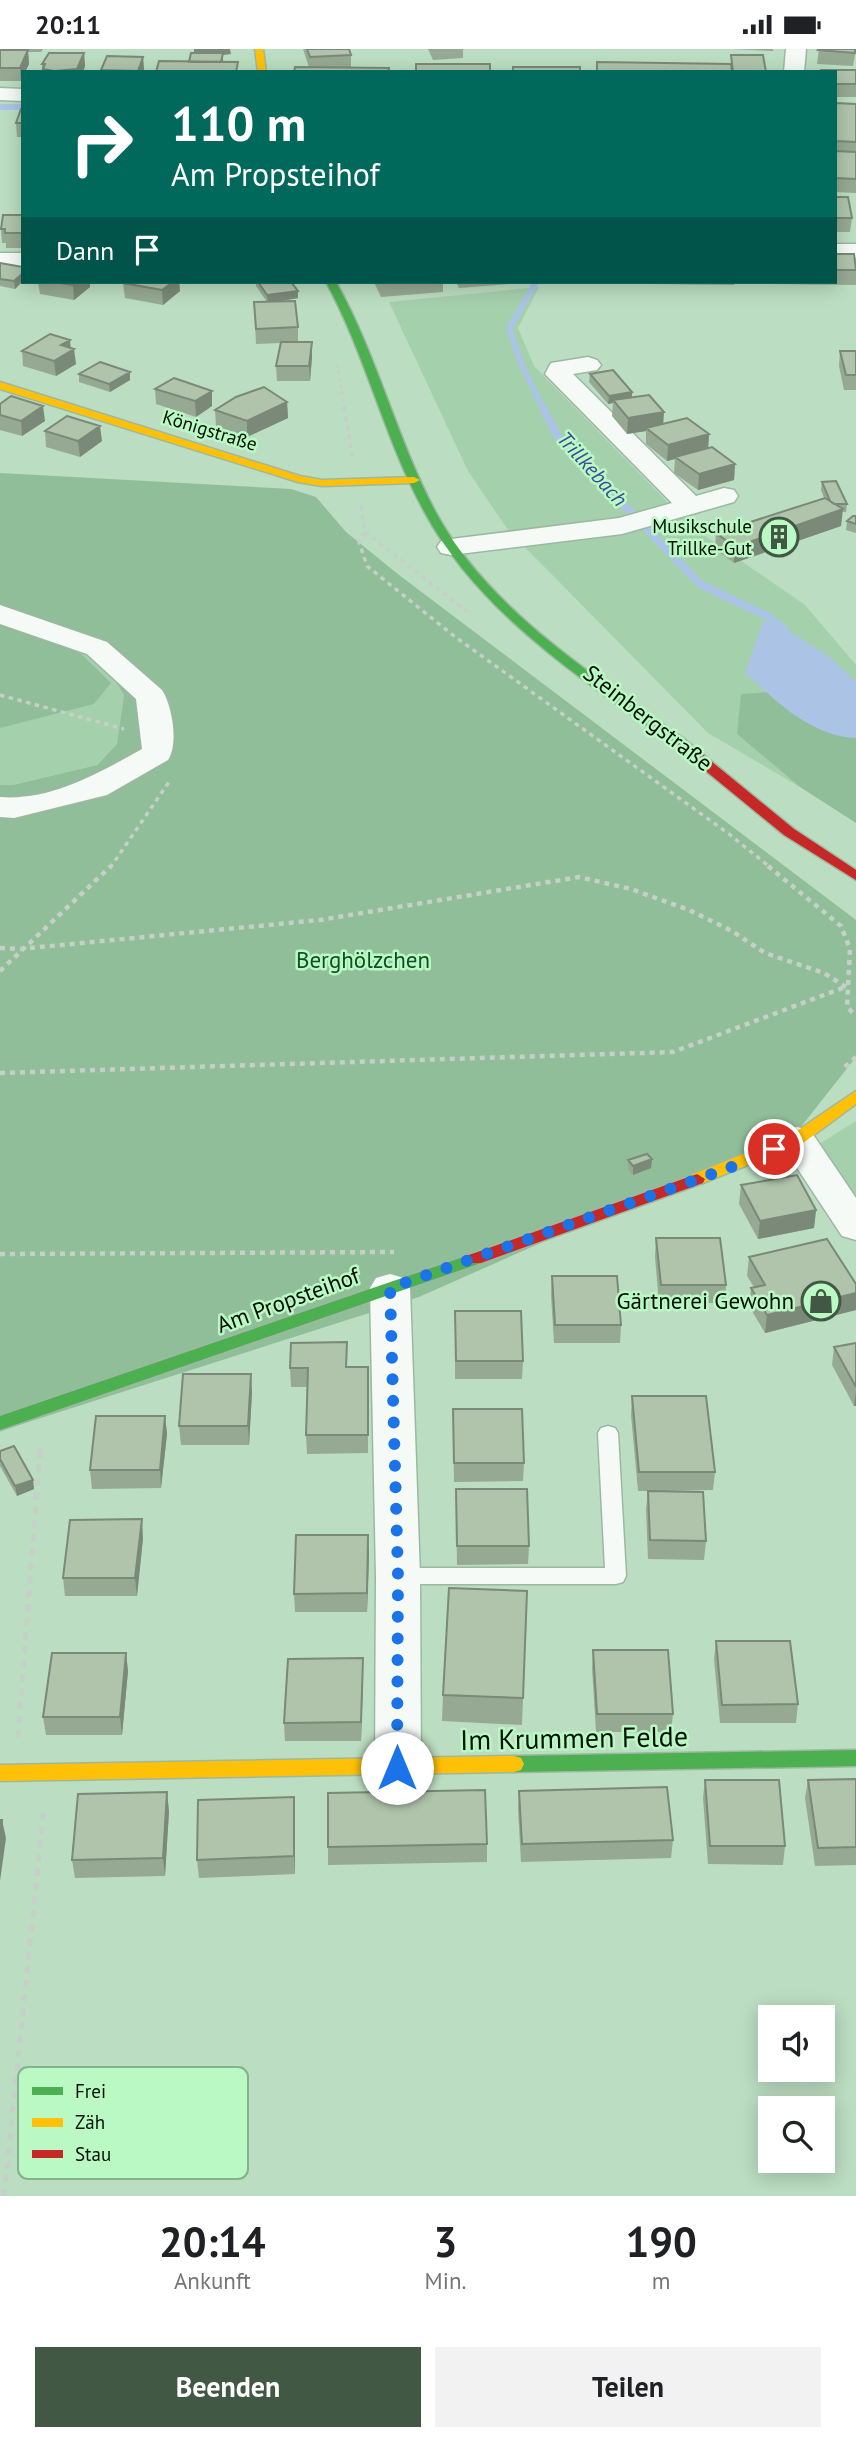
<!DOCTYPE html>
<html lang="de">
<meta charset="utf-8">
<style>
:root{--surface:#fff;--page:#f2f2f2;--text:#202124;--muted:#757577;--accent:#415845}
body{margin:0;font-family:"PT Sans",sans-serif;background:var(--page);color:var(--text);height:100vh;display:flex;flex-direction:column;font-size:26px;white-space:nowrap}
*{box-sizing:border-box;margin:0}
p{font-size:23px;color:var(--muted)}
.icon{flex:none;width:38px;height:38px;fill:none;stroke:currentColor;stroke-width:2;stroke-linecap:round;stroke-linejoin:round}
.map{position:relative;height:2147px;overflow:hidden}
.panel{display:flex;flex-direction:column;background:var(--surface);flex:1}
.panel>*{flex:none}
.top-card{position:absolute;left:21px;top:21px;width:816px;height:214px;border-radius:0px;box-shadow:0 4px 18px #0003;background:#00695c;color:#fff;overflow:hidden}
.tools{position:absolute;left:758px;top:1956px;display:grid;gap:14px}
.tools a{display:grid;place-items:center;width:77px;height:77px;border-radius:0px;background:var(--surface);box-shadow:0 4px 18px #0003;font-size:35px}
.pin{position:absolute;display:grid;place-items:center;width:60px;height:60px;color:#fff;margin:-30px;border:4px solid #fff;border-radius:50%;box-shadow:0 2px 7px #0007}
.me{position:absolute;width:77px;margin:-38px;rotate:0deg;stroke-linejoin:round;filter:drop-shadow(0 0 5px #0008)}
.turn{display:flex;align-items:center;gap:24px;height:147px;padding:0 35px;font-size:32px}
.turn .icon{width:91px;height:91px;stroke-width:2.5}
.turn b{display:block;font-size:49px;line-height:60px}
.then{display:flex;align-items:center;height:66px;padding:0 35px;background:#0003;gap:14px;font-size:26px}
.eta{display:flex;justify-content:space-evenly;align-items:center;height:119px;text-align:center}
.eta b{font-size:42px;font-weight:800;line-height:49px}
.button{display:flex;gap:14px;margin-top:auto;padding:14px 35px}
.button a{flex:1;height:80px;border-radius:0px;background:var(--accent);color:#fff;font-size:28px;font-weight:800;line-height:80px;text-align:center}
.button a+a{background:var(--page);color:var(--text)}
.status{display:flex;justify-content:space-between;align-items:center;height:49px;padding:0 35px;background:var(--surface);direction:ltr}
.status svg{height:19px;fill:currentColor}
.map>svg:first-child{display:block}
.green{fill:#a5d0ac}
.forest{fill:#90be98}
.water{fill:#abc4e6}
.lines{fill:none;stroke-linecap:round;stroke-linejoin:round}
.stream-far1{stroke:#abc4e6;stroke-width:6}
.stream{stroke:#abc4e6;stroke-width:8}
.lane-casing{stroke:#9db8a2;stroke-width:3}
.street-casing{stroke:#9db8a2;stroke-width:3}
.fast-casing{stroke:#9db8a2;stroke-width:3}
.slow-casing{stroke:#9db8a2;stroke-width:3}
.jam-casing{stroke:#9db8a2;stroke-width:3}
.path-far3{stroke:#c6cfc8;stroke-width:2.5;stroke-dasharray:3.5 3.5;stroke-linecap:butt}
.path-far2{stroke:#c6cfc8;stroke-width:3.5;stroke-dasharray:4.5 4.5;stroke-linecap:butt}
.path-far1{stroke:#c6cfc8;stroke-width:4.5;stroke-dasharray:5 5;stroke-linecap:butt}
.path{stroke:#c6cfc8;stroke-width:5;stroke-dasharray:7 7;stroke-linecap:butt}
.lane{fill:#f5faf6;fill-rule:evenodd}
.street{fill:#f5faf6;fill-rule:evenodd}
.fast{fill:#4caf50;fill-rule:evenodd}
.slow{fill:#ffc107;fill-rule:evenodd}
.jam{fill:#c62828;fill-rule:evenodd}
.wall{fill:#96a993}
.shaded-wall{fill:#7a8978}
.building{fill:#afc4ab;stroke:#7a8978;stroke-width:2}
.route{stroke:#1a73e8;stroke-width:12;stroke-dasharray:0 21.6}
.labels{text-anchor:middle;stroke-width:5;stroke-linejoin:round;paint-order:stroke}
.far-street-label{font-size:19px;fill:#001002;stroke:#baf9c4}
.far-poi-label{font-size:19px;fill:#001002;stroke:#baf9c4;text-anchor:end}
.far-water-label{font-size:21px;font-style:italic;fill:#3a4e96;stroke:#baf9c4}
.street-label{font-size:23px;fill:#001002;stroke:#baf9c4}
.park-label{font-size:23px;fill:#0e5023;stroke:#baf9c4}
.poi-label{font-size:23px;fill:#001002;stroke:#baf9c4;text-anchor:end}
.near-street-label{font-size:28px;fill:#001002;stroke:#baf9c4}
.key{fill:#baf9c4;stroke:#82b38a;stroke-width:2}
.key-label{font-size:19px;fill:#001002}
</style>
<div class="status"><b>20:11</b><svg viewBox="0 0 49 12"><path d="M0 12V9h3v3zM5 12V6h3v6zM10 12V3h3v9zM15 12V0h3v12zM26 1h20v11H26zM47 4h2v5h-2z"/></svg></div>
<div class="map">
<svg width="856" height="2147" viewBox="0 0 856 2147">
<rect width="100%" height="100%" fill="#bbddc1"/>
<path class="green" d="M539,238L518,279L534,317L692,478L805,556L856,616V637L737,685L800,738L708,684L508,481L468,422L389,253Z
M0,566L96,600L124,646L117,695L96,716L13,736H0Z
M856,1072V1150L813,1099Z"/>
<path class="forest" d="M0,424L291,440L316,448L346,483L399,526L856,871V1008L800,1079L419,1248L0,1382V736H13L97,716L117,695L124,646L96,600L0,566Z
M0,573L70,594L111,634L94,655L0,679Z
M856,637V774L800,738L737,685L741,645Z"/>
<path class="water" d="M774,572L831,609L856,633V689C811,687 777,653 745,624L763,573Z"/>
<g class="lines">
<path class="stream-far1" d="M0,58H23
M536,233L509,280L522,317L544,361"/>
<path class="stream" d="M543,359L558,388L700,535L769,568L785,581"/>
<defs>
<path id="lane" d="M608,1377L615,1379L618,1384L626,1527L623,1533L616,1535H398L391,1533L388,1527L391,1521L398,1519H605L598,1384L601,1379Z"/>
<path id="street" d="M786,0H806L804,23H784Z
M0,39L23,40V52L0,51Z
M835,195H856V209H835Z
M0,204H23V218H0Z
M588,308L597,311L601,316L597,321L573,325L696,447L724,439L734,441L738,447L734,453L622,485L451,506L441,504L437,498L441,492L451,490L619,469L672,454L545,325L551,314Z
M0,556L107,593L162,641C172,656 179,695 168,711L107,746L14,769L0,768V748C51,752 99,724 142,700L136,650L87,605L0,575Z
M797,1078L810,1081L856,1149V1191L842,1187L778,1090L784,1081Z
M390,1225L404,1229L410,1239L420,1527L421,1719L415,1733L398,1738L381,1733L375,1719L376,1527L370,1239L376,1229Z"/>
<path id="fast" d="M326,233H336C377,306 396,388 435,462C489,562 594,626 684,690V696H674C583,630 479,565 424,462C384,389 366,306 326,233Z
M475,1204L483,1210L481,1214L0,1381V1367Z
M856,1701V1717L514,1723L507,1721L504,1715L507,1709L514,1707Z"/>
<path id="slow" d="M255,0H263L266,23H258Z
M0,333L300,427L322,431L414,428L420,431L414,434L322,437L298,433L0,340Z
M856,1042V1055L803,1094L703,1134H691L689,1130L691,1126L791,1086Z
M514,1707L521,1709L524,1715L521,1721L514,1723L0,1732V1716Z"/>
<path id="jam" d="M679,689L684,690L794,780L856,821V831L784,786L674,696V690Z
M697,1125L705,1130L703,1134L481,1214H469L467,1210L469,1206Z"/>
</defs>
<use href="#lane" class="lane-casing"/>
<use href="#street" class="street-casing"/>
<use href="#fast" class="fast-casing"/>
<use href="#slow" class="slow-casing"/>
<use href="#jam" class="jam-casing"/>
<path class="path-far3" d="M337,315L345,361"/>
<path class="path-far2" d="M344,359L353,410
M361,457L365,483L359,493L367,517L454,587L729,785L771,819
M838,467L856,473
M365,483L469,564
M0,646L124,680
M110,819L171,730"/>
<path class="path-far1" d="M768,817L841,877L850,900L847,958L856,967
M0,899L20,900L320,871L579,828L631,840L689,861L732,882L765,904L824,924L846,938
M0,922L111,817
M845,1018L856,1008
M0,1024L673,1003L845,938
M0,1205L394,1203
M40,1403L41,1393"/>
<path class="path" d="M18,1688L40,1402
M4,2147L44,1758"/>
<use href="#lane" class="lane"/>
<use href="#street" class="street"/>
<use href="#fast" class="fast"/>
<use href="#slow" class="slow"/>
<use href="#jam" class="jam"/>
</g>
<path class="wall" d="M7,0H43L41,3H28L29,15L25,23H23V29L21,32H0V2Z
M303,0H349L351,6V19L309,18Z
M428,0H463V9L433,11Z
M732,0H773V2Z
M819,0H856L853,17L817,15Z
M84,4L85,17L83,23H42V15Z
M143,8L144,23H101V21Z
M821,21H856V48H835V23H820Z
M835,54L856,55V144L835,143Z
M23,60V88H17L16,74Z
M835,148L852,169L850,183H835Z
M23,166V199H6V194H2L1,180Z
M835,205L856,214V236L771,235V233H835Z
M0,214L23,218V232L15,240L0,237Z
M38,233H90V238L74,251L40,245Z
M125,233H179L180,242L163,256L125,249L123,234Z
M256,233H291L298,242V249L276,253L298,278V293L312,308L310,332H277L276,317L280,294L256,295L254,253H267L256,237Z
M374,233H443V243L381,248Z
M456,233H521V234L459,239Z
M649,233H735L734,236L650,235Z
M70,291V299L76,315L56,327L23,317L22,302Z
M840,302H856V341H844L839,317Z
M130,323V331L110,343L79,333V325Z
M590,325L632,348L663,375L709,385L708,399L735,415L734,431L698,441L674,424L675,410L667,412L646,395V382L627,385L612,367L613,354L608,355L589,333Z
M155,340L212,342V357L196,368L156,355Z
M287,353L288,369L247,388L216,377L215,361Z
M0,355L45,372L22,387L0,381Z
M45,382L102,392L80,408L46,398Z
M822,433L847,455L846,463H842L841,477L734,514L715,500L716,484L824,449L821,441Z
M856,467V484L846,481L847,472Z
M652,1110L651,1119L633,1126L628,1121V1111Z
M741,1136L816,1161L814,1179L758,1190L739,1155Z
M656,1189L726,1236L725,1254H659L655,1208Z
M749,1208L856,1235V1261L765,1284L749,1257L751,1239L754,1238L747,1227Z
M552,1227L621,1276L620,1294H554L551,1246Z
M455,1262L523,1312L522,1330H455Z
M856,1294V1357H854L832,1316L834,1298Z
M347,1318H368V1404L307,1405L306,1386L307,1338H291L290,1319Z
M252,1343L249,1396H181L179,1377Z
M632,1347L715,1423L713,1441L652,1442L706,1492L704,1511L648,1510L646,1460L648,1442H638L631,1366Z
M453,1360L524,1414L523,1432L454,1433Z
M165,1367L167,1385L161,1439L92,1440L90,1421Z
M0,1402L33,1431L34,1440L17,1447L0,1417Z
M456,1458L529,1497L528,1515L457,1516Z
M143,1489L137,1547H65L63,1529Z
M369,1504L367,1563H295L294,1545Z
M527,1542L522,1676L442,1672L443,1646Z
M716,1592L798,1655L796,1674H720L714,1610Z
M593,1601L673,1665L671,1683H596L592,1619Z
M126,1604L128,1622L122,1686H46L43,1668Z
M363,1627L361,1692H285L284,1674Z
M856,1730V1816L815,1817L805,1749L808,1731Z
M705,1731L785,1797L783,1816L708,1815L703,1749Z
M519,1742L673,1791L671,1809L521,1813L518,1760Z
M169,1762L165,1827L75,1829L72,1811Z
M295,1766V1825L199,1829L197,1811Z
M487,1795V1813L328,1816V1798Z"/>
<path class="shaded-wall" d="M194,0H230L231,5L223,6V11L221,22L194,8Z
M28,1L29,15L25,23H23V29L21,32L20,19Z
M84,4L85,17L83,23H78L77,20Z
M143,8L144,21V23H138Z
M23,224V232L15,240L14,232Z
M77,233H90V238L74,251L73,236Z
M173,233H179L180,242L163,256L162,241Z
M298,242V249L268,254L267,246Z
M70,291L71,302L74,300L76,315L56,327L54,312L61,296Z
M312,293V308L310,332L309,317Z
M130,323V331L110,343L109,335Z
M212,342V357L196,368L195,352Z
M632,343V351H613V354L608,355L609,347Z
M287,353L288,369L247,388V372Z
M43,357L45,372L22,387L21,372Z
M664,363L663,379H646V382L627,385L628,369Z
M100,377L102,392L80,408L78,392Z
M709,385L708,401L675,408V410L667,412L668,396Z
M735,415L734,431L698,441L699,425Z
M843,460L841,477L734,514L735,498Z
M652,1110L651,1119L633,1126V1117Z
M816,1161L814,1179L758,1190L760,1172Z
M856,1244V1261L765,1284L767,1266Z
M251,1325L252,1343L249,1396L248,1377Z
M856,1342V1357H854Z
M165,1367L167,1385L161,1439L160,1421Z
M33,1431L34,1440L17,1447L15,1437Z
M142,1470L143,1489L137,1547L135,1529Z
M368,1486L369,1504L367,1563V1544Z
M126,1604L128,1622L122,1686L120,1668Z
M363,1609V1627L361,1692V1673Z
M167,1743L169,1762L165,1827L163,1809Z
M294,1748L295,1766V1825L294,1807Z
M2,1771L6,1789L0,1832V1790Z"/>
<path class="building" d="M307,0H349L351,6L310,8Z
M819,0H855V4L818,1Z
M0,1H28L20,19H0Z
M49,4H84L77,20L54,22L43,20L45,15H42Z
M191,4H223L221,13H189Z
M731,6H763L766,23H733Z
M107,7L143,8L138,22L101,21Z
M159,12L238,13L236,23H156Z
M597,13L731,15L732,23H597Z
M416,15H490V23H416Z
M295,18L389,19L388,23H294Z
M513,18H580V23H513Z
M821,21H856V35H835V23H821Z
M835,54L856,55V93L835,92Z
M21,60H23V74H16Z
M835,102L856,103V130L835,129Z
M835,148H848L852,169H835Z
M3,166H23V184H5V180H1Z
M835,205H854L856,221H835Z
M0,214L23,218V224L14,232L0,230Z
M54,233H77L73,236Z
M125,233H173L162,241L123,234Z
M258,233H291L298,242L267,246Z
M295,252L298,278L256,280L254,253Z
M50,285L70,291L61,296L74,300L54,312L22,302Z
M281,293H312L309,317H276Z
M840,302H856V326H846Z
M100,313L130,323L109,335L79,325Z
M613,321L632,343L609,347L590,325Z
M174,329L212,342L195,352L155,340Z
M264,338L287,353L247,372L215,361L236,348Z
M649,346L664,363L628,369L613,351Z
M11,347L43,357L21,372L0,366V355Z
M67,367L100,377L78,392L45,382Z
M687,369L709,385L668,396L646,379Z
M712,398L735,415L699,425L675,408Z
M836,432L847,455H834L830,452L822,433Z
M825,449L843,460L735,498L716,484Z
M853,467H856V475L847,472Z
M647,1105L652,1110L633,1117L628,1111Z
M797,1126L816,1161L760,1172L741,1136Z
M656,1189H720L726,1236H661Z
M827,1190L856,1235V1244L767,1266L751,1239L765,1236L749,1208Z
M552,1227H617L621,1276H555Z
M455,1262H521L523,1312H456Z
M347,1293L346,1318H368V1386H306L308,1319H290L291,1294Z
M856,1294V1338L834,1298Z
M183,1325H251L248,1377H179Z
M632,1347H706L715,1423H639Z
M453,1360H522L524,1414H454Z
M96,1367H165L160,1421H90Z
M14,1397L33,1431L15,1437L0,1410V1402Z
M456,1440H527L529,1497H457Z
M648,1442L703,1443L706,1492L650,1491Z
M142,1470L135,1529H63L70,1471Z
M296,1486H368L367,1544L294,1545Z
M449,1539L527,1542L523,1649L443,1646Z
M716,1592H790L798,1655L722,1656Z
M593,1601H668L673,1665H597Z
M52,1604H126L120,1668H43Z
M363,1609L361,1673L284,1674L288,1610Z
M856,1730V1798L818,1799L808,1731Z
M705,1731H779L785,1797H710Z
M667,1738L673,1791L522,1795L519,1742Z
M485,1741L487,1795L328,1798V1744Z
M167,1743L163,1809L72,1811L78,1745Z
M294,1748V1807L197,1811L198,1751Z
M0,1771H2L0,1790Z"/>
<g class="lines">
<path class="route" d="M397,1719L398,1527L390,1239L729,1119L774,1100"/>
</g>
<defs>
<symbol id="building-ring" viewBox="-11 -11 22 22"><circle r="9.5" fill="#baf9c4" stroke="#415845" stroke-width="1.5"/><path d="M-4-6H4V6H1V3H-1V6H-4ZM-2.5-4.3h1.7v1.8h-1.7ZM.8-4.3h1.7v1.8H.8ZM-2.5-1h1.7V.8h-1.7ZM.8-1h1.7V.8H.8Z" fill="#415845"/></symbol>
<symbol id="shop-ring" viewBox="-11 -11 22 22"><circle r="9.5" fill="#baf9c4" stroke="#415845" stroke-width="1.5"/><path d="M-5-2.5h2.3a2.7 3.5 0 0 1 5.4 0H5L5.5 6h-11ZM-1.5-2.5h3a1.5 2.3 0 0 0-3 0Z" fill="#415845"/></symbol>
</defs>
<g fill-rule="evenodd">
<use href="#building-ring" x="757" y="466" width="44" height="44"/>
<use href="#shop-ring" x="799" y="1230" width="44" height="44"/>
</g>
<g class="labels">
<g class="far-street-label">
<text transform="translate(210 381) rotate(17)" y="7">Königstraße</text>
</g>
<g class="far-poi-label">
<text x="752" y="484">Musikschule<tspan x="752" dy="22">Trillke-Gut</tspan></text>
</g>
<g class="far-water-label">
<text transform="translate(592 420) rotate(48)" y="7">Trillkebach</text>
</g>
<g class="street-label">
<text transform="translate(648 669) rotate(38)" y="8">Steinbergstraße</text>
<text transform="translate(288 1251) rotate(-20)" y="8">Am Propsteihof</text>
</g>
<g class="park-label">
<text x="363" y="919">Berghölzchen</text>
</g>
<g class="poi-label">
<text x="794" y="1260">Gärtnerei Gewohn</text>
</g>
<g class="near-street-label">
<text transform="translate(574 1689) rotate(-1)" y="10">Im Krummen Felde</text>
</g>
</g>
<rect x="18" y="2018" width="230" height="112" rx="10" class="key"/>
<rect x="32" y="2038" width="31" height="8" fill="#4caf50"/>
<rect x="32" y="2069" width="31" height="9" fill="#ffc107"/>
<rect x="32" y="2101" width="31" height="8" fill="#c62828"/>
<g class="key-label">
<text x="75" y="2049">Frei</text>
<text x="75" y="2080">Zäh</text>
<text x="75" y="2112">Stau</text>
</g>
</svg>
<div class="tools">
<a><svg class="icon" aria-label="sound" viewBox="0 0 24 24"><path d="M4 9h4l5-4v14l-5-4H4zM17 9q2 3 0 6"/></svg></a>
<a><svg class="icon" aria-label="search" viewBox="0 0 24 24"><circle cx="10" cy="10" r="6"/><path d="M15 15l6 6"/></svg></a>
</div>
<div class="pin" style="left:774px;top:1100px;background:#d93025"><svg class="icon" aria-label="arrive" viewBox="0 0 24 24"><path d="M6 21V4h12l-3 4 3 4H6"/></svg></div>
<svg class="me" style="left:397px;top:1719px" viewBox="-20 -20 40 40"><circle r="19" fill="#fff"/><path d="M0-13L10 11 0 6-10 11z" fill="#1a73e8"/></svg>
<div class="top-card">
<div class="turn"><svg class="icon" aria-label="right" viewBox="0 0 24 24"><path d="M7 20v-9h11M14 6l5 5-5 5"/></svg><div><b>110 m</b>Am Propsteihof</div></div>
<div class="then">Dann<svg class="icon" aria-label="arrive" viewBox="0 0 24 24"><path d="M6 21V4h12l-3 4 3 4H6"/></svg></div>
</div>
</div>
<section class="panel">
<div class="eta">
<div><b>20:14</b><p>Ankunft</p></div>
<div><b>3</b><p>Min.</p></div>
<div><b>190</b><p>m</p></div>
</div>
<div class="button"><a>Beenden</a><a>Teilen</a></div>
</section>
